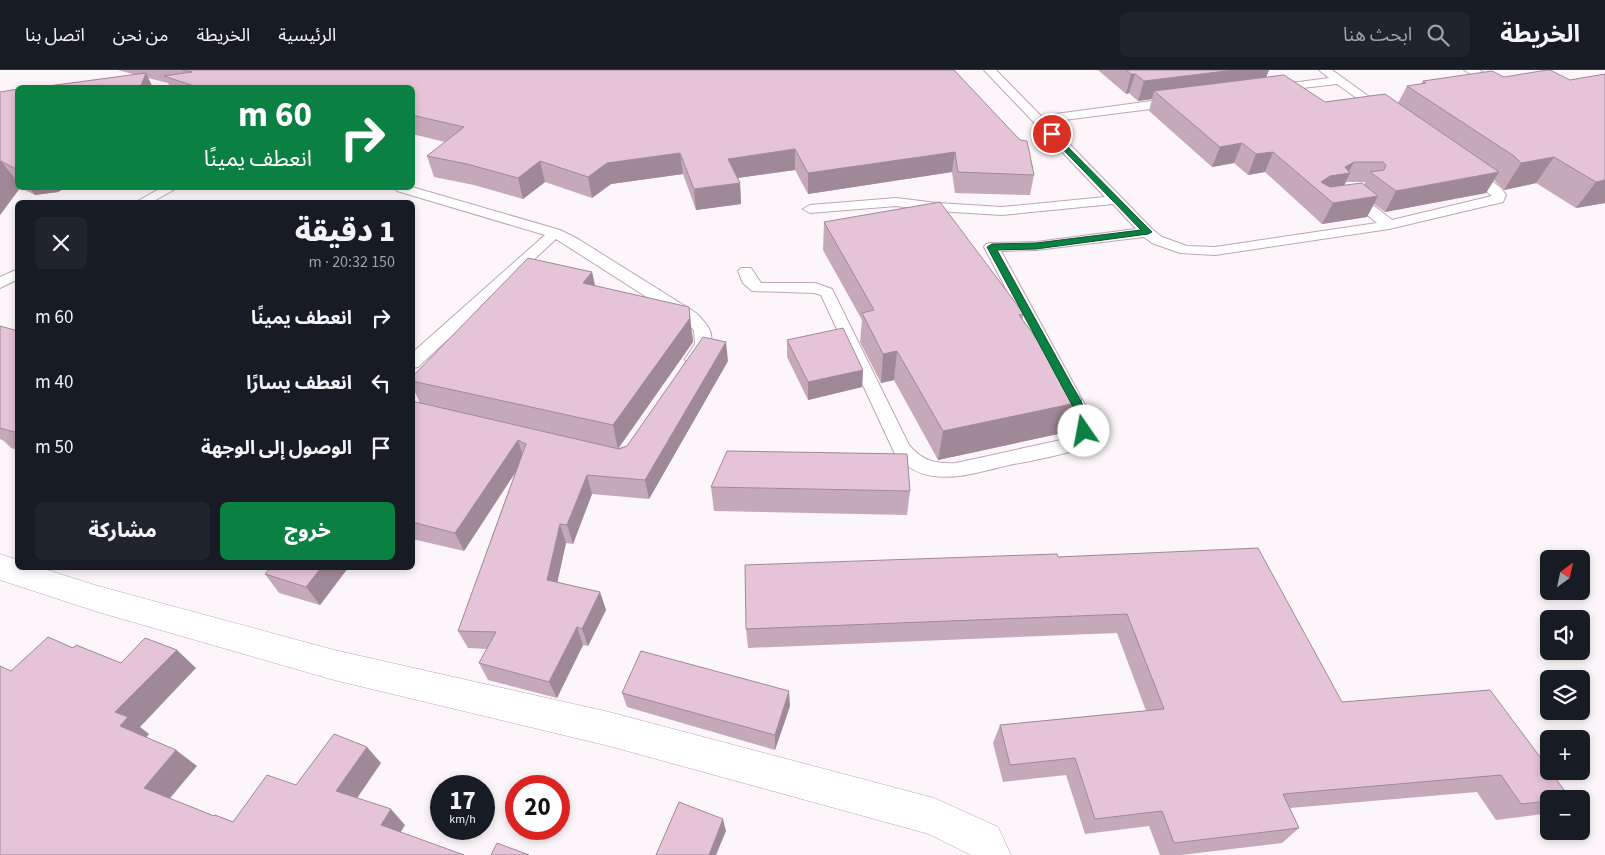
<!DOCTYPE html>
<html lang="ar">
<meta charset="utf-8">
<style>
:root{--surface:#171b24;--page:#20242c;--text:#f1f3f6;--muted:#9ea1a6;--line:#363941;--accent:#0b8043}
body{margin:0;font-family:"Source Sans 3","Noto Sans Arabic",sans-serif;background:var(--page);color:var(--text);direction:rtl;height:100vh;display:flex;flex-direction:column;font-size:19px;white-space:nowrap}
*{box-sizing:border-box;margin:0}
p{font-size:16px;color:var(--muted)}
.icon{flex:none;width:28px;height:28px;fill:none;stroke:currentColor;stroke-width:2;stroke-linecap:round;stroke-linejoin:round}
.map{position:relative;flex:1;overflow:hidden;direction:ltr}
.drawer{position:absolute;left:15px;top:130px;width:400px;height:370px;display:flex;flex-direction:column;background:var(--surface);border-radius:8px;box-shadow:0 2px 8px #0003;direction:rtl}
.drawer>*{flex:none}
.hud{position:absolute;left:15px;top:15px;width:400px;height:105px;border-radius:8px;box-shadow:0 2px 8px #0003;direction:rtl;background:#0b8043;color:#fff;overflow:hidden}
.needle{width:32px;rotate:33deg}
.tools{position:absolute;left:1540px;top:480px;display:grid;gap:10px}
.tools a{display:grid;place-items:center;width:50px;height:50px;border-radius:8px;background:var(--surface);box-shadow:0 2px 8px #0003;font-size:25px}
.speed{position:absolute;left:430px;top:705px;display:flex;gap:10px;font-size:25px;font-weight:700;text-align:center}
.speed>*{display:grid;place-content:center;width:65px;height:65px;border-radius:50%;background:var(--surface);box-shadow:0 2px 8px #0003;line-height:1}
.speed small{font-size:12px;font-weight:400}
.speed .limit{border:8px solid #d22;background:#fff;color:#111}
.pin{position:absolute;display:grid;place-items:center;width:42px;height:42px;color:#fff;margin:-21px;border:2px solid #fff;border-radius:50%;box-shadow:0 1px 5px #0007}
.me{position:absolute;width:55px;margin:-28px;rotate:348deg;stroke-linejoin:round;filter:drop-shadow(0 0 4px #0008)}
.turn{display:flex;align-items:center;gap:18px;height:105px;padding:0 20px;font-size:22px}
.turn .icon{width:65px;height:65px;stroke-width:2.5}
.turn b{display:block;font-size:35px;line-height:42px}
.round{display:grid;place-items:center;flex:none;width:52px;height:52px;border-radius:8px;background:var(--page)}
.summary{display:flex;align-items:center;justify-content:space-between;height:85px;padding:0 20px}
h1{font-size:30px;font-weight:800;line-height:38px}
.action{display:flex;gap:10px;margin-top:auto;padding:10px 20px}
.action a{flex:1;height:58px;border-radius:8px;background:var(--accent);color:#fff;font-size:20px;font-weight:800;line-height:58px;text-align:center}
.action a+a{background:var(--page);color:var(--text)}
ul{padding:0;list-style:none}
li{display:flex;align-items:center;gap:15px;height:65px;padding:0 20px}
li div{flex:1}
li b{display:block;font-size:19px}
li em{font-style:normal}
header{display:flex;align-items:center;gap:30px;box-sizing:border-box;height:70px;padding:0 25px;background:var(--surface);border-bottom:1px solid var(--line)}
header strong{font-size:24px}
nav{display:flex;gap:28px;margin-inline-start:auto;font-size:18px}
.search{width:350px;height:45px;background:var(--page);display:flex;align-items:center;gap:12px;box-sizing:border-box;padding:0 18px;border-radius:8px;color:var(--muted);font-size:19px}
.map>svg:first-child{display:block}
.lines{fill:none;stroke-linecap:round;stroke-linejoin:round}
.service-casing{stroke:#c3a3b6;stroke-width:2}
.minor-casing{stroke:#c3a3b6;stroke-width:1}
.service{fill:#fff;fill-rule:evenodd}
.minor{fill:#fff;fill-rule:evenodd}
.wall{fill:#c5a9b9;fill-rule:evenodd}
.shaded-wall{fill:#a08996}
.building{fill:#e5c4d7;stroke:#a08996}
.route{fill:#0b8043;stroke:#07532c}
</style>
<header>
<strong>الخريطة</strong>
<div class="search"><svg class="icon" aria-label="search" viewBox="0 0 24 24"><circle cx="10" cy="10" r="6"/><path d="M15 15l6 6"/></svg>ابحث هنا</div>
<nav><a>الرئيسية</a><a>الخريطة</a><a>من نحن</a><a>اتصل بنا</a></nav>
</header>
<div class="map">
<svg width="1605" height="785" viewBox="0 0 1605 785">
<rect width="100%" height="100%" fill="#fcf5f9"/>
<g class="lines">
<defs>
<path id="service" d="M984,0H996L1041,46L1174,28L1178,29L1180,32L1174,36L1048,52L1152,159L1162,167L1187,176L1215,177L1377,153L1350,131L1348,128L1350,125H1360L1392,150L1492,126L1466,105L1464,102L1466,99H1476L1501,118L1506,125L1503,132L1389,159L1215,185L1180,183L1152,173L1144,167L1036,180L1001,181L1095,353L1087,372L1073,381C1052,387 1030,391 1009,395C971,404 924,421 895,384L821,225L814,223L752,221L743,213L738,201L741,198H751L761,213H815L832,219L909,375C922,391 936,394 956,393L1061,370L1073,363L1077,353L984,177L986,174L991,173L1036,172L1136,159L1113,134L1002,145L937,141L896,136L810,143L803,139L810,135L896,128L937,133L1002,137L1105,127Z
M1319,0H1332L1389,41L1383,45L1379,44L1337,14L1276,21L1270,18L1276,15L1329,8Z
M1464,0H1479L1501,13L1495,16L1491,15Z
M412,117L560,160L578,169L696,243C717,264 715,269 699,293L693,295L687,293L685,289L695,274L694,260L684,251L556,169L418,297L412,298V283L545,165L397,121L395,118Z
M161,118H177L152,132H136Z
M18,199V209L0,218V207Z"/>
<path id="minor" d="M0,484L18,490V498H41L98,516L334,580L609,642L934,728L998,757L1011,785H971L929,764L609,676L334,610L98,542L0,510Z"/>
</defs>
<use href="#service" class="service-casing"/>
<use href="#minor" class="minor-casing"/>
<use href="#service" class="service"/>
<use href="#minor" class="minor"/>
</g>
<path class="wall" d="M118,0H954L1034,105L1030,125L955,123L952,102L808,124L795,100L738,108L740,113L741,134L696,140L683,104L611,114L592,128L545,112L523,129L474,115L434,107L427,86L445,72L412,64V18H171L168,13L148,8L153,18H33L136,5Z
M1098,0H1269L1266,7L1325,32L1398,33L1407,16L1421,14L1423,11L1504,7L1570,10L1605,4V133L1576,138L1536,113L1504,120L1494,110L1486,123L1385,142L1374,134L1367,147L1322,154L1265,102L1248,105L1234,93L1212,97L1149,41L1152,29L1138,31L1129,23L1126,24ZM1346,112H1365L1364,115L1344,116Z
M18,19V118H20L0,145V22Z
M21,118H65L58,122L35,125Z
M824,152L1024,244L1022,250L1072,361L938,390L894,310L881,313L860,272L862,250L823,180Z
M592,202L595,215L692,261L693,272L618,378L627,376L728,291L649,429L592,424L573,474L566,473L557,512L600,522L606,540L588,576L583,575L557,628L488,610L479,593L487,579L468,578L458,561L515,403L464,481L412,469V331L420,333L412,316V307Z
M0,256L18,261V380L11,378L4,371L0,369Z
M787,270L863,300L862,317L808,330L787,287Z
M711,417L910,421L907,445L714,441Z
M1058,487L1342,632L1570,728L1568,729H1549V740L1543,744L1496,750L1477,722L1290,738L1299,758L1282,773L1181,785H1160L1149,756L1085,764L1066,705L1003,712L993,673L1000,655L1146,641L1117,563L748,578L746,559Z
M348,498L320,535L279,523L265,504Z
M622,623L790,636L775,680L627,637Z"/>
<path class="shaded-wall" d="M1234,0H1269L1263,15L1154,21L1152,29L1138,31L1144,11Z
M146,3L153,18H140Z
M1131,4H1135L1129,23L1126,24Z
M1242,73L1234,93L1212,97L1220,77Z
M795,79V100L730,109L728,89Z
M955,82L952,102L808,124V103Z
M1273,82L1265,102L1248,105L1256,84Z
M680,83L683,104L611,114L592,128L588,107L607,93Z
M1554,87L1536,113L1504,120L1521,93Z
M1,91L18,113V118H20L0,145V93Z
M540,91L545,112L523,129L518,108Z
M1354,92L1348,103H1350L1340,124L1321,112L1330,106Z
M1499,102L1486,123L1385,142L1396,121Z
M1605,110V133L1576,138L1596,112Z
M740,113L741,134L696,140L694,119Z
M30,118H65L58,122L35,125Z
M1378,126L1367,147L1322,154L1333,133Z
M592,202L597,226L583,213Z
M689,237L693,272L618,379L613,355Z
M726,272L728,291L649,429L645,410Z
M897,281L894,310L881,313L883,284Z
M863,300L862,317L808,330V312Z
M1082,330L1072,361L938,390L943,361Z
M518,370L524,389L464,481L455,463Z
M587,405L592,424L573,474L567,455Z
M560,454L566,473L554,528L547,510Z
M321,498H348L320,535L306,517Z
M600,522L606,540L588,576L582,559Z
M577,557L583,575L557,628L549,612Z
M177,580L196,598L140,657L149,664L142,673L120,656L115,642Z
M789,621L790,636L775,680V665Z
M367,677L381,693L351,737L336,721Z
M176,680L197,696L166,733L144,718Z
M391,739L405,755L396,770L381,755Z
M723,749L726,761L716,785H709Z"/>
<path class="building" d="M182,0H954L1020,70L1027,71L1034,105L958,102L955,82L808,103L795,79L728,89L740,113L694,119L680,83L607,93L588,107L540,91L518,108L467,94L427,86L464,57L412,45V18H200L164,6L192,2Z
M1126,0H1234L1144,11L1135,4H1131Z
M1547,0H1550L1570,10L1605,4V110L1596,112L1554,87L1521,93L1514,86L1407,16L1426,13L1423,11L1492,1L1504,7Z
M146,3L140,18H33Z
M1284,5L1325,32L1385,24L1499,102L1396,121L1370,102L1384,100L1386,95L1383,92H1354L1345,97L1350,103L1330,106L1321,112L1330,117L1362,113L1378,126L1333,133L1273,82L1256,84L1242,73L1220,77L1154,21Z
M18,19V99H16L1,91L0,93V22Z
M940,132L1024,244L1019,245L1082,330L1081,332L943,361L897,281L883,284L862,243L874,240L824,152Z
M528,188L592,202L583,213L689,237L690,248L613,355L412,311V307Z
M0,256L18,261V363L0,358Z
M843,258L863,300L808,312L787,270Z
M703,267L726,272L645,410L587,405L567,455L560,454L547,510L600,522L582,559L577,557L549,612L479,593L496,562L458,561L526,374L518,370L455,463L412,452V331L619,379L627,376Z
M727,381L907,384L910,421L711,417Z
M1258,478L1342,632L1490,620L1549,699V701H1550L1570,728L1562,729H1549V731L1521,734L1501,705L1283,724L1299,758L1174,773L1162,741L1095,749L1075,688L1010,695L1000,655L1164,639L1127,544L746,559L745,495L1057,484L1058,487Z
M270,498H321L306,517L265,504Z
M48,567L73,578L76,575L121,593L145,568L177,580L115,642L128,647L120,656L176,680L144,718L214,746L215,745L233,752L267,705L296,715L334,664L367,677L336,721L391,739L381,755L464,785H0V596L11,601Z
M641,581L789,621L775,665L622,623Z
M679,732L723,749L709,785H656Z
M497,773L529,785H491Z"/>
<path class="route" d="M1052,61L1152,162L1148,164L1036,179L997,180L1089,346L1091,354L1088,364L1084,365L1078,361L1080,354L1078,346L987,177L992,174L1036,173L1141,160L1049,65V62Z"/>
</svg>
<div class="tools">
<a><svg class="needle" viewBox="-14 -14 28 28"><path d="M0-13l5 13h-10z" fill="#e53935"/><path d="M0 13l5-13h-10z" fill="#9ea1a6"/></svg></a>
<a><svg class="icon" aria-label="sound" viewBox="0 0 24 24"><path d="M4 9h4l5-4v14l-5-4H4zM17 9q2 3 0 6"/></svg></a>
<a><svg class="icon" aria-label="layers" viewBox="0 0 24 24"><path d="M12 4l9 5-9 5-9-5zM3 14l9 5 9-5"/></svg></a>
<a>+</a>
<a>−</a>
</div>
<div class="speed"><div>17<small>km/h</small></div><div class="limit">20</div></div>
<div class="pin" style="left:1052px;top:64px;background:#d93025"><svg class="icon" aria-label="arrive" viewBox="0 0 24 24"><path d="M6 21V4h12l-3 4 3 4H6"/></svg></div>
<svg class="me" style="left:1084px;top:361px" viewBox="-20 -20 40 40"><circle r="19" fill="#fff"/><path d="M0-13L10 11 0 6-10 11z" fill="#0b8043"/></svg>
<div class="hud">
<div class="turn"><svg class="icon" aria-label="right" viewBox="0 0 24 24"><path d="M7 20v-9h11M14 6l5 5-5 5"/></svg><div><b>60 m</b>انعطف يمينًا</div></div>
</div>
<section class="drawer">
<div class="summary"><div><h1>1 دقيقة</h1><p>150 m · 20:32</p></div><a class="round"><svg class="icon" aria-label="close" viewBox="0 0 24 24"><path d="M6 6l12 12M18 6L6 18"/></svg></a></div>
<ul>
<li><svg class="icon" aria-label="right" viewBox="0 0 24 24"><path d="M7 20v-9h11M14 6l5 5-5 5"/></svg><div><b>انعطف يمينًا</b></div><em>60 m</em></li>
<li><svg class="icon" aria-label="left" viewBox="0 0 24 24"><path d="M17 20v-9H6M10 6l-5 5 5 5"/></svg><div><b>انعطف يسارًا</b></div><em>40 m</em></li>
<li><svg class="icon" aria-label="arrive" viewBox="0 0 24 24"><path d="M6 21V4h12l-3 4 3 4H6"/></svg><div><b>الوصول إلى الوجهة</b></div><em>50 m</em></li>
</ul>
<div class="action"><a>خروج</a><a>مشاركة</a></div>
</section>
</div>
